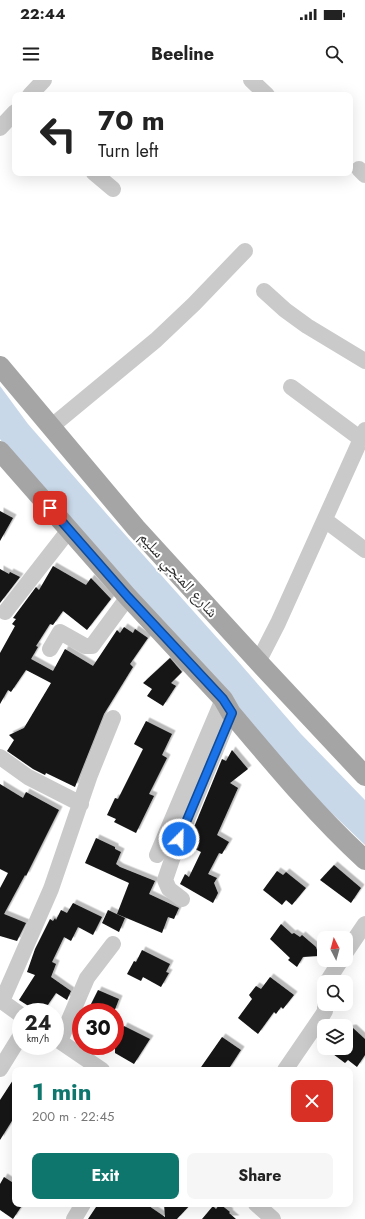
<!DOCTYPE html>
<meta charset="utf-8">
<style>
:root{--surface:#fff;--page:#f6f6f6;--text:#222;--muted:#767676;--accent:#0f766e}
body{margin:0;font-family:Jost,"Noto Naskh Arabic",sans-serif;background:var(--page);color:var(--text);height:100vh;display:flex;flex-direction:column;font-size:15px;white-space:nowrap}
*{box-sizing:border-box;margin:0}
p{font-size:13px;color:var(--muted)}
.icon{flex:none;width:22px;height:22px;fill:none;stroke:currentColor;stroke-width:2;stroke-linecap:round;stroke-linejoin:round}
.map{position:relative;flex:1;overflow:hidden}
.drawer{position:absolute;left:12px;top:987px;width:341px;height:140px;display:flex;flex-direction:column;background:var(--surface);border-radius:8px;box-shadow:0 4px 16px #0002}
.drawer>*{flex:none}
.top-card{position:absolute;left:12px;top:12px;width:341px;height:84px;border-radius:8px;box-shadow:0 4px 16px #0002;background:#fff;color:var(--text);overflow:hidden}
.needle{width:26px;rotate:354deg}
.buttons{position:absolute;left:317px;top:851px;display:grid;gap:8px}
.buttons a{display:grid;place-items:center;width:36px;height:36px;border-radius:8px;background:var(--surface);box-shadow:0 4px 16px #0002;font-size:20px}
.speed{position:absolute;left:12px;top:923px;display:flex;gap:8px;font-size:20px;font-weight:700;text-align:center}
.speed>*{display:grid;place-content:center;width:52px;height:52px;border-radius:50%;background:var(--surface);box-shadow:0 4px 16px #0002;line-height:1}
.speed small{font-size:10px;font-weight:400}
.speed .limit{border:6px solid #d22;background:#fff;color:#111}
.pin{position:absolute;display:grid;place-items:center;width:34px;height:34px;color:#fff;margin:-17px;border-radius:8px;box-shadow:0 2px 6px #0006}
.me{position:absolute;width:44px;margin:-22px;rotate:23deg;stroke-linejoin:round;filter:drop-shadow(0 0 3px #0008)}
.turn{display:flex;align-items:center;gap:14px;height:84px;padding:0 20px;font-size:18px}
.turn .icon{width:52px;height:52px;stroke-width:2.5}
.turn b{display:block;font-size:28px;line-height:34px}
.round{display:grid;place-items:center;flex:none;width:42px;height:42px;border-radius:8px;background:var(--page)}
.headline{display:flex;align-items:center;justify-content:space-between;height:68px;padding:0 20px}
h1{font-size:24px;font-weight:700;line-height:30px;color:var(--accent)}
.primary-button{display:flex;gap:8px;margin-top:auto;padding:8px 20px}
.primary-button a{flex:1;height:46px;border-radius:8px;background:var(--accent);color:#fff;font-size:16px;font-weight:700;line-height:46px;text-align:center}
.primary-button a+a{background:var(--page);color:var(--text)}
.status{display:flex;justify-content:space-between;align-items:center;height:28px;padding:0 20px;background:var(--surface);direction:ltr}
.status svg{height:11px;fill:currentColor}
header{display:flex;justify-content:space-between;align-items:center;height:52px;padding:0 20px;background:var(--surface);font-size:18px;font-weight:700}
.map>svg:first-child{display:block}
.water{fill:#c9d8e8}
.building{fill:#141414;filter:url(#shadow)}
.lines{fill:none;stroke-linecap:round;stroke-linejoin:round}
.minor{stroke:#cacaca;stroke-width:16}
.major{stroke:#a5a5a5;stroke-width:20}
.route-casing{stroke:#114b97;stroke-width:10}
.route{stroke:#1a73e8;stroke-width:7}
.labels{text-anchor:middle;stroke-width:4;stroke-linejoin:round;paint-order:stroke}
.street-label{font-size:16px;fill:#2d2d2d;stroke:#fff}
</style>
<div class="status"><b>22:44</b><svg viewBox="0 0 49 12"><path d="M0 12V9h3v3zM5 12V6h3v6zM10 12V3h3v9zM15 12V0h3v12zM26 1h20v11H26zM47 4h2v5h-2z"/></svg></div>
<header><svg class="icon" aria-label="menu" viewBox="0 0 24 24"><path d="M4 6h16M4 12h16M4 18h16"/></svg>Beeline<svg class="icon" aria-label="search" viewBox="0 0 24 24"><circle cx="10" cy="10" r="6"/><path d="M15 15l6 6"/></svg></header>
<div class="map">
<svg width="365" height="1139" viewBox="0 0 365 1139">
<defs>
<filter id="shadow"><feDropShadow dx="3.5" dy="-3.5" stdDeviation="0" flood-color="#0004"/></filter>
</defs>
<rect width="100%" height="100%" fill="#fff"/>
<path class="water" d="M0,306L28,344L112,440L236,579L301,654L365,720V765L317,719L4,365L0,359Z"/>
<path class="building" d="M0,431L13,438L0,461Z
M53,486L86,505L91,498L111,519L87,550L63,531L53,545L50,544L36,566L38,567L31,579L53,591L65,569L93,586L117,550L120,553L124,547L133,553L135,549L148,558L130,584L133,587L104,634L75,707L46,693L45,695L33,689L7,671L14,660L9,655L24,648L51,603L26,590L11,612L8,610L0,624V573L15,546L12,544L16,539L13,538L36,507L39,510Z
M0,489L9,494L10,492L20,497L0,523Z
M170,578L182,592L171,603L176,606L163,626L147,616L152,609L143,603Z
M146,641L172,654L162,675L167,678L149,714L154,716L136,753L114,742L116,739L107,735L115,718L118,719L143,669L134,664Z
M232,670L248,689L230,703L238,708L217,755L229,762L222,774L219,773L208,794L217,798L214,803L218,813L213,823L180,804L185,794L189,797L201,772L189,766L196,754L192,752L222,679L226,681Z
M0,704L23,718L26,712L59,730L26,796L25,795L4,834L26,843L17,861L0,856V808L8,793L0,789Z
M96,758L115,767V769L121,772L116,784L120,787L155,801L149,814L179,828L174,839L168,837L162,853L117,834L129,803L85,783Z
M334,785L361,808L351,823L320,800Z
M277,791L283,795L286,792L306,808L292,825L286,820L282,825L263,810Z
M73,823L102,837L93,855L78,847L71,861L64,857L52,882L56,884L51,897L71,911L67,920L56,913L43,932H38L19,920L35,895L27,892L35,869L50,839L53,841L55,838L56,840L61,830L67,833Z
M108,830L125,838L119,852L102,843Z
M281,844L292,854L294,853L300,857L302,855L316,867L319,876L303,877L297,887L288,880L290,878L270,859Z
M142,870L170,884L166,892L169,893L161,907L143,897L141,901L127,894L134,881L136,882Z
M270,897L294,915L283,929L281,927L276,934L274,932L258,954L238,938L252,919L249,915L256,906L261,909Z
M98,910L119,919L114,932H87Z
M124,946L150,959L134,984L115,973V963Z
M353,948L365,959V975L357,987L348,980L345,983L325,968H346V949Z
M222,957L241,970L228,990H199Z
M15,997V1036L0,1060V1020Z
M4,1097L15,1104V1124H23L13,1139L0,1130V1104Z
M98,1124H146L165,1137L164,1124H191L177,1139H88Z
M220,1124L230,1132L229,1133L236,1139H202L213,1126L216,1129Z"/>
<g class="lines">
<path class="minor" d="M251,0L267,15
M30,15L44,0
M0,48L15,32
M359,89L365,95
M94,93L113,109
M264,211L285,230L307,246L365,281
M291,307L361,359
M52,346L156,260L194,224L245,171
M325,440L365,470
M5,532L69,450
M50,569L60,552L85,566H92L128,517
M258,582L278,543L365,350
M0,677L28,697L81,724
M157,775L223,619
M182,819L169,809L165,800L179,759L231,633
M346,872L365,844
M327,902L341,880
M0,920L21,935
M2,921L51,809L90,695L113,638
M55,958L102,990
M60,961L87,898L113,864
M0,989L21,955
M285,990L322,936L325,931V924
M256,1124L273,1139
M74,1139L83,1124"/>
<path class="major" d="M0,286L136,448L263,587L365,696
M0,371L128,517L223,619L231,633C274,684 316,735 365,780"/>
</g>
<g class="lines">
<defs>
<path id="route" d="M50,428L128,517L223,619L232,633L179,759"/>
</defs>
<use href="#route" class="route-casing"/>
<use href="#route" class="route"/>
</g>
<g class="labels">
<g class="street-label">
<text transform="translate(179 494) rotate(48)" y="6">شارع المنجي سليم</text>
</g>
</g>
</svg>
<div class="buttons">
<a><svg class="needle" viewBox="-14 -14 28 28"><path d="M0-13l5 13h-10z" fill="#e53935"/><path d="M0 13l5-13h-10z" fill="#767676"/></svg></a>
<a><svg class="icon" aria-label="search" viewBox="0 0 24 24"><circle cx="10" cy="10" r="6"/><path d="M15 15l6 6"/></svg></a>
<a><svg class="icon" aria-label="layers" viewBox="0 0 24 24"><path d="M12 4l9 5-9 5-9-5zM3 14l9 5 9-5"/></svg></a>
</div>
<div class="speed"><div>24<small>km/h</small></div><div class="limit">30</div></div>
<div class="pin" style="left:50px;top:428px;background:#d93025"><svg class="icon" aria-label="arrive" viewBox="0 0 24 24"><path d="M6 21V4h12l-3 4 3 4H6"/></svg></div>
<svg class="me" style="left:179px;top:759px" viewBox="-20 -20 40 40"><circle r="17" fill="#1a73e8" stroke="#fff" stroke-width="3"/><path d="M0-11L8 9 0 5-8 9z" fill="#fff"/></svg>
<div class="top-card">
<div class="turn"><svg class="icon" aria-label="left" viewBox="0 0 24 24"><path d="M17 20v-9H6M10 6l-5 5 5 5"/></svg><div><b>70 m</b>Turn left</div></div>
</div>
<section class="drawer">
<div class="headline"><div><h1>1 min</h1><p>200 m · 22:45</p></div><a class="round" style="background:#d93025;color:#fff"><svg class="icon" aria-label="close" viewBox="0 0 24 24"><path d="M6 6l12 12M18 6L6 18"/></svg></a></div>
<div class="primary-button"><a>Exit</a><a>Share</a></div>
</section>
</div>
